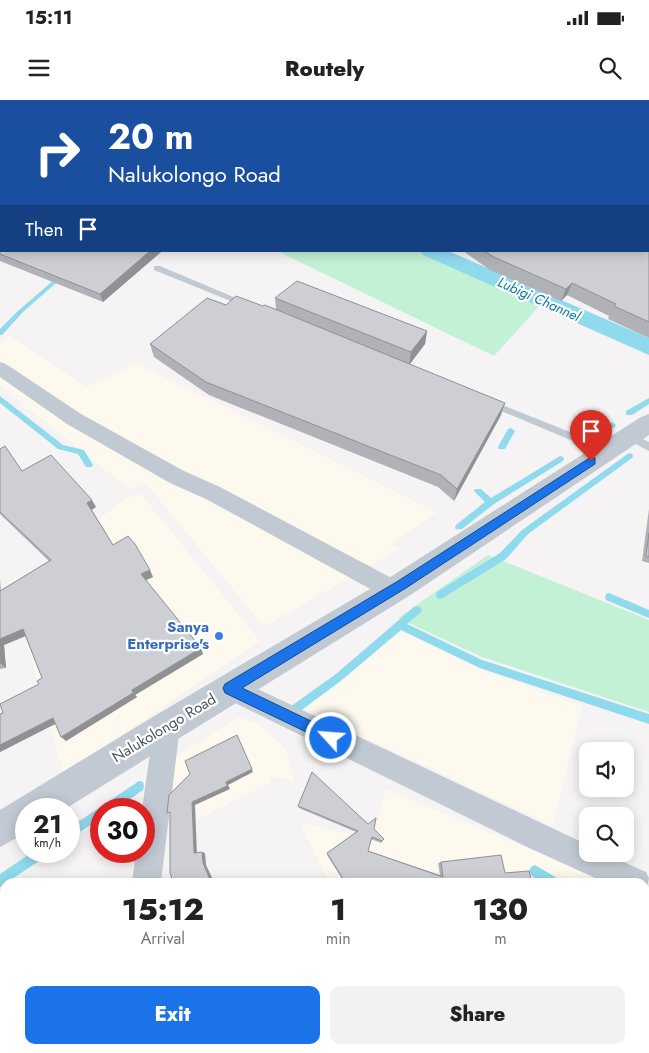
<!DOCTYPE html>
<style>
:root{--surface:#fff;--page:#f2f2f2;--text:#222;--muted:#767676;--accent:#1a73e8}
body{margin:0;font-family:Jost,sans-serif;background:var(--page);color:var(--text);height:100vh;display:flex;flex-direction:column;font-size:19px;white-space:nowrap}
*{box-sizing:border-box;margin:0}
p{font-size:16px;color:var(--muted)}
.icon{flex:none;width:28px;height:28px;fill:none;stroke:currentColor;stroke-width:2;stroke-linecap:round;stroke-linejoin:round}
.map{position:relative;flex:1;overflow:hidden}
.side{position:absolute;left:0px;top:778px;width:650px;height:176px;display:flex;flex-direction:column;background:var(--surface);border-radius:15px 15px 0 0;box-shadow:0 2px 12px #0003}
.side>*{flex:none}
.guide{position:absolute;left:0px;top:0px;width:650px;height:152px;box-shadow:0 2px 12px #0003;background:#1a4fa0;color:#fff;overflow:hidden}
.fabs{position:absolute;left:579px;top:642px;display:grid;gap:10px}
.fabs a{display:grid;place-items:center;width:55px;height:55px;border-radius:10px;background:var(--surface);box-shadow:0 2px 12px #0003;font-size:25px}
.speed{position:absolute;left:15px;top:698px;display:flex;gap:10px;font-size:25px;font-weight:700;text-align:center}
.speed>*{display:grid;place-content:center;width:65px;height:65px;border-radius:50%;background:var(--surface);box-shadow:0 2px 12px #0003;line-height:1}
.speed small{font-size:12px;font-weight:400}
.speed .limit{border:8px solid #d22;background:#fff;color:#111}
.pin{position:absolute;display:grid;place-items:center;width:42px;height:42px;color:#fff;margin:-51px -21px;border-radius:50% 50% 50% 0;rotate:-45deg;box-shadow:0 0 5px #0007}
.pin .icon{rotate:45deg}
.me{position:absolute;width:55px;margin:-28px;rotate:296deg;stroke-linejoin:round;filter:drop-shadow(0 0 4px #0008)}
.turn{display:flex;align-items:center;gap:18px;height:105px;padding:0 25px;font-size:22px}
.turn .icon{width:65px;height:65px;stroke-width:2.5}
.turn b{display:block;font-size:35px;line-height:42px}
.then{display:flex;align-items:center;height:48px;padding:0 25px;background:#0003;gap:10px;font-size:19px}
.eta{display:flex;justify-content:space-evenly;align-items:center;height:85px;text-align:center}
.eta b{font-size:30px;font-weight:800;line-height:35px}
.button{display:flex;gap:10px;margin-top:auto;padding:10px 25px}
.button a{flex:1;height:58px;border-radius:10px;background:var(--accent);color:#fff;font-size:20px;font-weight:800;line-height:58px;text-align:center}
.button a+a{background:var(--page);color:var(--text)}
.status{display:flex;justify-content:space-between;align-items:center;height:35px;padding:0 25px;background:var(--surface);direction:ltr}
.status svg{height:14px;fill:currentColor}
header{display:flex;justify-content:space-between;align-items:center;height:65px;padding:0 25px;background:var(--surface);font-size:22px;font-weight:800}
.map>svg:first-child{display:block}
.commercial{fill:#fdf9ef}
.green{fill:#c3f1d5}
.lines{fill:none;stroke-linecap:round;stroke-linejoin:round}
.stream{fill:#90daee;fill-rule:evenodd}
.canal{fill:#90daee;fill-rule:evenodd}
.service{fill:#c1cad2;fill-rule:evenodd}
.minor{fill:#c1cad2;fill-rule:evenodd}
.tertiary{fill:#c1cad2;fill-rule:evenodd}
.wall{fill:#b0b2b7}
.shaded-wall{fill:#909195}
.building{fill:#cdcfd5;stroke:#909195}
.route{fill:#1a73e8;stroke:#114b97}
.shop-dot{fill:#3f7fe0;stroke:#fff;stroke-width:2}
.labels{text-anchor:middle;stroke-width:4.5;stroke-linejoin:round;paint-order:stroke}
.far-water-label{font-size:14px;font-style:italic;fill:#0c7c9b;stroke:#fff}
.shop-label{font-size:15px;font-weight:bold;fill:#366cbe;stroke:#fff;text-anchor:end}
.street-label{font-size:15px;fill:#4a5661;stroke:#fff}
</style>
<div class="status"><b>15:11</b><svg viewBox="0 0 49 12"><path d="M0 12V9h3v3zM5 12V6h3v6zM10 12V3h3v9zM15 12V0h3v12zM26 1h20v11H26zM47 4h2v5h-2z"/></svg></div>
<header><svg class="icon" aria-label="menu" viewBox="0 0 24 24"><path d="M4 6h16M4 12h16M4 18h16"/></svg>Routely<svg class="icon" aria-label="search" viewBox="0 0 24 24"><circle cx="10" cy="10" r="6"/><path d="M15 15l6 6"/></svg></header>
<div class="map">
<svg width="649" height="953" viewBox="0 0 649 953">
<rect width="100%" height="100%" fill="#f5f3f3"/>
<path class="commercial" d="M9,235L87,287L136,263L437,412L390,445L399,449L264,527L145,382L129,389L0,285V244Z
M140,393L260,541L64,674L9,481L43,465L123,400Z
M401,531L482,570L582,606L553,726L304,609Z
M239,617L259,625L286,649L294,681L269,676L270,682L203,717L162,719L174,658Z
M386,689L589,774L590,782H329L300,723L372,740Z"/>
<path class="green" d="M277,151H420L541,204L494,256Z
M488,455L649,520V612L482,557L398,518Z"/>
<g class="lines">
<path class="stream" d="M62,173L65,175L64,176L23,212L2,235H0V229L19,210Z
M0,296L63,345L84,350L93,365L92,367H86L78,354L58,349L0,303Z
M649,298V304L632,315H626V311Z
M612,322L616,325L615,327L597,337H591L590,335L591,333Z
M511,328L515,331L505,349H499L498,347L499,345L508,329Z
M629,353L632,354L633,356L632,358L528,434L506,459L443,498L440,499L437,498L436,495L437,492L500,453L522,430Z
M560,356L563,357L564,359L563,361L494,404L462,429H456L455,427L456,425L485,402L474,391L475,389H481L491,398Z
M609,493L649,510V518L606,500L605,497L606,494Z
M417,506L420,507L422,510L420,513L407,524L482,560L649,614V624L480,568L401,530L342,580L295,615L291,617L287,615L286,612L287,609L336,574L414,507Z
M139,681L143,682L144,686L143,690L116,709H101V718L69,739V728Z
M34,751H49L48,755L0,787V774Z
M535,765L557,778L558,782C548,782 534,783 529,771L531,767Z"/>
<path class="canal" d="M80,0H98L99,1H81Z
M420,151H448L649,238V255L423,155Z"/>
<path class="service" d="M154,166H160L250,204L246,207L243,206L154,170Z
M490,300L610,348L612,351L610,354H604L487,305V301Z
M629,332L649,342V351L626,339L624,336Z"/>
<path class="minor" d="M0,262L6,264L81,314L184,371L220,387L401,483L404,490L401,497L393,500L385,497L206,399L170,383L67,324L0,277Z
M230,576L588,745V754H606L646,772L649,778L646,792L645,782H604L525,746L221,596L218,588L221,580Z
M167,613L176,617L180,626L161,782H132L136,751H144V709H142L154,626L158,617Z
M108,949H140L139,953H107Z"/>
<path class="tertiary" d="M649,314V335L412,494L65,709H26V733L0,747V710L156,615L392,476L641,317Z"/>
</g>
<path class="wall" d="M0,0H47L48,1H1L161,152L103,202L0,161Z
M158,0H309L311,1H161Z
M544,0H649V238L608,219L609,216L567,195L561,201L490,170L463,151H649V1H543Z
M275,198L427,231L425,244L410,264L501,315L454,401L438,387L209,295L154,257L150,244L226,205L263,206L276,209Z
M0,349L22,371L96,407L92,410L113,445L153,477L145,480L203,554L135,595L137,597L66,641L55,624L0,652V614L39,584L42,578L25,536L4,545L6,568L0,569V480L1,490L49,461L0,414Z
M649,409V463L642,461Z
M298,706L374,729L384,739L381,743L371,739L368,751L440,775L438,763L441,762L505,773L532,782H344L327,755V753L356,732L299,708Z
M645,825L649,826V923L645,916Z
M166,950L178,953H162Z"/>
<path class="shaded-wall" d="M563,0H577L576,1H562Z
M150,151H161V152L103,202L100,194Z
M572,183L567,195L561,201L566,189Z
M427,231L425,244L409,265L411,252Z
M505,303L501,315L454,401L457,389Z
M92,400L96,407L91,410L87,403Z
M150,470L153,477L144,481L141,474Z
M23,529L28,535L4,545L6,568L0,563V539Z
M201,548L203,554L135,595L137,597L66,641L61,637L132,590Z
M53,618L59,622L0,652V645Z
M237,635L253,672L228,685L230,689L195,705L197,755L194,753L192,702L226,682Z
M202,752L205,753L206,765L214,782H211L203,763Z"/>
<path class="building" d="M0,0H46L44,1H1V151H150L100,194L0,154Z
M187,0H309L311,1H190Z
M544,0H563L562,1H543Z
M584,0H649V222L614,206L616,204L572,183L566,189L494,157L484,151H649V1H584Z
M297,181L427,231L411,252L275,198Z
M236,196L263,206L265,205L505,303L457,389L441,375L206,282L150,244L207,198L226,205Z
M5,346L22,371L51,355L92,400L87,403L113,445L128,436L135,444L150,470L141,474L201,548L132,590L133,593L61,637L53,618L0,645V614L3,613L0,604L39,584L37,581L42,578L23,529L0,539V491L51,460L0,412V349Z
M649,433V457L646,456Z
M237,635L252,669L226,682L227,686L192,702L194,753L202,752L203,763L211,782H173L170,773V712L167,713L169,695L190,674L185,661Z
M312,672L368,724L376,718L374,729L384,739L382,741L372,737L368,751L443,777L441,762L501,755L505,773L529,771L532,782H345L327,753L358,731L298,706Z
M645,825L649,826V910L645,903Z
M196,949H336L338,953H195Z
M372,949H592L593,953H373Z"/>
<path class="route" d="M591,357L595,358V364L406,488L242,588L336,633L338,638L336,642L331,644L327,642L225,593L223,588L225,584L398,481Z"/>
<circle class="shop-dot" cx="219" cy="536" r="5"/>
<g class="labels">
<g class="far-water-label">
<text transform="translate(539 199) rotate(24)" y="5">Lubigi Channel</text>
</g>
<g class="shop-label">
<text x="209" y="532">Sanya<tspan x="209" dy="17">Enterprise's</tspan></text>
</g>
<g class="street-label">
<text transform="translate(164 628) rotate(-31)" y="5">Nalukolongo Road</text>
</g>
</g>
</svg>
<div class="fabs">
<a><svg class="icon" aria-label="sound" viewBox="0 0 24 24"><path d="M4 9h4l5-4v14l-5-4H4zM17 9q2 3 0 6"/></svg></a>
<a><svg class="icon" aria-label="search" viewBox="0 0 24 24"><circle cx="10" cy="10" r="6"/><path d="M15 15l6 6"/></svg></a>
</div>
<div class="speed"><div>21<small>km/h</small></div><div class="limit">30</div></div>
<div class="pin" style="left:591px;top:361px;background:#d93025"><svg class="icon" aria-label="arrive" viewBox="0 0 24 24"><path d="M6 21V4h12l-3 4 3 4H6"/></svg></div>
<svg class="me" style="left:331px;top:638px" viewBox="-20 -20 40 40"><circle r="17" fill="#1a73e8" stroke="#fff" stroke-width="3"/><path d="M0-11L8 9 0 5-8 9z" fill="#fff"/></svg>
<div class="guide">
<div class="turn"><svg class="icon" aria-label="right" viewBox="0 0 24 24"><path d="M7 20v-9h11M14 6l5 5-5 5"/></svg><div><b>20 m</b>Nalukolongo Road</div></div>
<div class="then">Then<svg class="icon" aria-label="arrive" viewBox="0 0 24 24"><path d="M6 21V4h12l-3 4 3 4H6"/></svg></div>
</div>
<section class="side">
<div class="eta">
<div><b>15:12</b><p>Arrival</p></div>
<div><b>1</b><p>min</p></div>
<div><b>130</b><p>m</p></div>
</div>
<div class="button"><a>Exit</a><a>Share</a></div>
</section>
</div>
